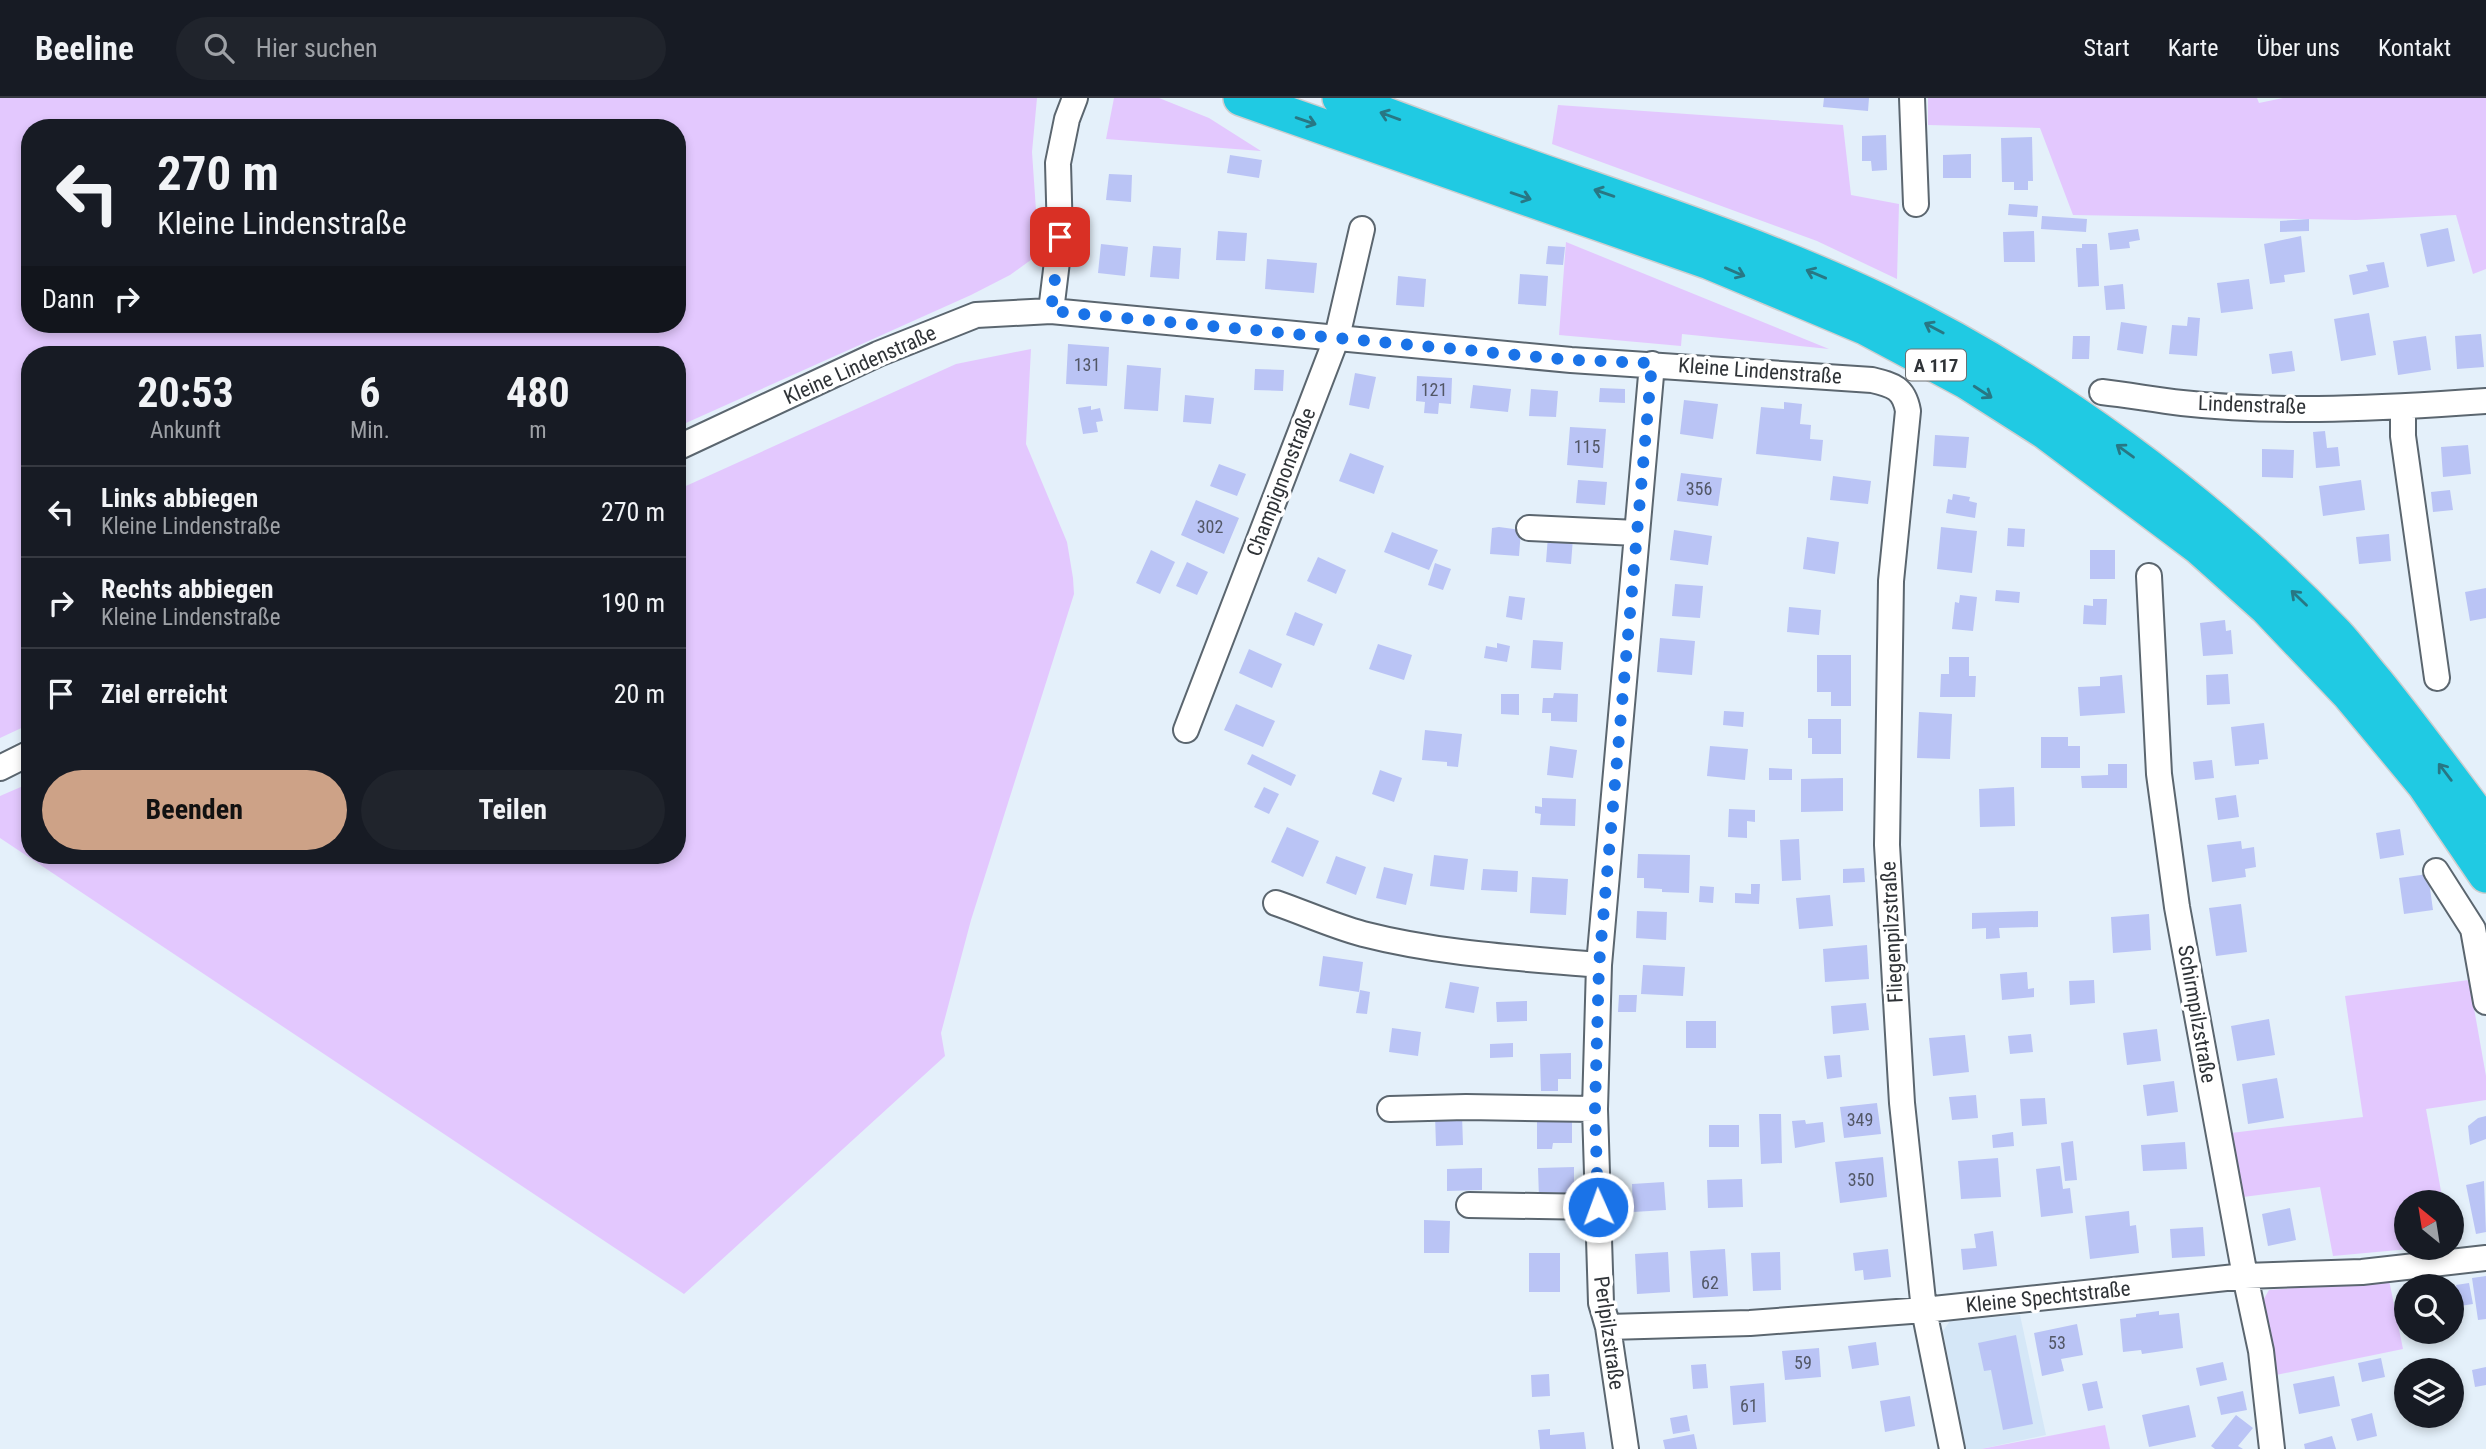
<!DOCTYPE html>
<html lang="de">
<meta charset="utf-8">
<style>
:root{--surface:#171b24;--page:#20242c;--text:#f1f3f6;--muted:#9ea1a6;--line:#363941;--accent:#cda287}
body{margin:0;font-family:"Roboto Condensed",sans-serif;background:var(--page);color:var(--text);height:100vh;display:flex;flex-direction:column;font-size:26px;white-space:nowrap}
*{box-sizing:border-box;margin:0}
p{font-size:23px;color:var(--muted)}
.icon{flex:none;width:38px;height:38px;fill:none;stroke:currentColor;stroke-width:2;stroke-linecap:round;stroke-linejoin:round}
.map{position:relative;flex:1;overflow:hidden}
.drawer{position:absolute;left:21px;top:248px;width:665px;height:518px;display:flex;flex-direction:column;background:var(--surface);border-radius:28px;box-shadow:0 4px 10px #0003}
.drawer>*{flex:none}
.guide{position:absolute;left:21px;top:21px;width:665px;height:214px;border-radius:28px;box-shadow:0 4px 10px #0003;background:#171b24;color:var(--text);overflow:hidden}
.needle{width:46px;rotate:330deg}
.controls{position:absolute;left:2394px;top:1092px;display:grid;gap:14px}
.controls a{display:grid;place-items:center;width:70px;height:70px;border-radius:50%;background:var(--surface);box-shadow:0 4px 10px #0003;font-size:35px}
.pin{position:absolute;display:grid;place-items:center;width:60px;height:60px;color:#fff;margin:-30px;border-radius:14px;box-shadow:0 4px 10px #0006}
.me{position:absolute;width:77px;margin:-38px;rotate:358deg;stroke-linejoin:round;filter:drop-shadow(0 0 5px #0008)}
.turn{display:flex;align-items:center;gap:24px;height:147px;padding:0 21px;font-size:32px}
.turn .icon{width:91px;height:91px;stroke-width:2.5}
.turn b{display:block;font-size:49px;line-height:60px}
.then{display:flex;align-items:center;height:66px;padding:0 21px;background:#0003;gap:14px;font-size:26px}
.eta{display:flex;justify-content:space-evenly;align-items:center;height:119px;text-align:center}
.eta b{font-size:42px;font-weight:700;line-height:49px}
.action{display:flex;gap:14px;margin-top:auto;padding:14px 21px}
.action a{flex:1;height:80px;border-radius:42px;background:var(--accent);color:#111;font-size:28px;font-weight:700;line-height:80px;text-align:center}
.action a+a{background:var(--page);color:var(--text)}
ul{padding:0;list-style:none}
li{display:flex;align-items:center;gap:21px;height:91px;padding:0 21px;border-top:2px solid var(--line)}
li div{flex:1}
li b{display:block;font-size:26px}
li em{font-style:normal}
header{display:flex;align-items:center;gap:42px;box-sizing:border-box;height:98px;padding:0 35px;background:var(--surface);border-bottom:2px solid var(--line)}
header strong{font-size:33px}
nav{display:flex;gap:38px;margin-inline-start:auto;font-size:24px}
.search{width:490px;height:63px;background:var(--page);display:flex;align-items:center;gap:18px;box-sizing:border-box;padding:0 24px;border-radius:38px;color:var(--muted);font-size:26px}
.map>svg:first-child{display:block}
.built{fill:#d5e7f7}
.green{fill:#e3c8fe;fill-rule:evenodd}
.building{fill:#bac4f5}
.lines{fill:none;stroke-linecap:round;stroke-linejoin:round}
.minor-casing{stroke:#5b666f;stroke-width:28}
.highway-casing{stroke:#cdcecf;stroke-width:38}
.minor{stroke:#fff;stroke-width:24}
.highway{stroke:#20cae3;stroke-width:35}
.oneway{stroke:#287784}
.route{stroke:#1a73e8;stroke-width:12;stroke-dasharray:0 21.6}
.labels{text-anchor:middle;stroke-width:7;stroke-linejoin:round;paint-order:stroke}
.number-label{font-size:18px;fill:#525766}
.shield{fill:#fff;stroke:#6d7073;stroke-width:2}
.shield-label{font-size:19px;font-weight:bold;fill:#2f3337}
.street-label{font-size:21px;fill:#2f3337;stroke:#fff}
</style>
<header>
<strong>Beeline</strong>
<div class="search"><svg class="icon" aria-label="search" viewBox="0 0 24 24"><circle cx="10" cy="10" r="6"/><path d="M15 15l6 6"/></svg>Hier suchen</div>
<nav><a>Start</a><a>Karte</a><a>Über uns</a><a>Kontakt</a></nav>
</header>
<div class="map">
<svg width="2486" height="1351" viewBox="0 0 2486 1351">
<rect width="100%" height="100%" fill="#e4f0fa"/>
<path class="built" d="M2020,1217L2046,1337L1981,1351H1965L1943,1233L1950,1223Z"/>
<path class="green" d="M0,0H1037L1032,54L1039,156L1010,177L971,197L677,329V257H30V626L0,640ZM30,30H677V226H30Z
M1114,0H1159L1209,20L1261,53L1106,41Z
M1928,0H2257L2259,5L2283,0H2486V171L2473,176L2456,117L2356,122L2073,117L2040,30L1928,27Z
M1558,7L1843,27L1851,97L1899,106L1897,181L1817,143L1552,46Z
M1566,144L1829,251L1682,236L1681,248L1559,237Z
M1031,251L1026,346L1067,444L1073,480L1074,496L971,822L941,935L945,958L684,1196L0,740V698L30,685V758H677V392L956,266Z
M2469,882L2486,978V1002L2426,1011L2443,1104H2406V1150H2420L2333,1158L2320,1089L2243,1099L2231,1035L2363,1019L2345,898Z
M2389,1182L2403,1251L2276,1277L2262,1204L2269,1192Z
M2105,1327L2110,1351H1981Z"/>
<path class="building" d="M1824,0H1869L1868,13L1823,9Z
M1886,37L1887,72L1872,73L1871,63H1862V38Z
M2032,39L2033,83H2028V92H2014V84H2002L2001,40Z
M1971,56V80H1943V57Z
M1230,57L1262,62L1259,80L1227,75Z
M1109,76L1132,77L1131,104L1106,102Z
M2009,106L2038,108L2037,119L2008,117Z
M2042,118L2087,121L2086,134L2041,131Z
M2309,121V133L2280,134V123Z
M2448,130L2455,163L2427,169L2420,136Z
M2138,131L2140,142L2129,144L2130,150L2110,152L2108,135Z
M1218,133L1247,135L1245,163L1216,162Z
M2034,133L2035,164H2004L2003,134Z
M2301,138L2305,174L2284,177L2285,184L2270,186L2264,146Z
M1101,146L1128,149L1125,178L1098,175Z
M2082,146H2097L2099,188L2078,189L2076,150H2082Z
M1153,148L1181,150L1179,181L1150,179Z
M1548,148L1565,149L1563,167L1546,166Z
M1267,161L1317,165L1314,195L1265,191Z
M2384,164L2389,189L2353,197L2349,177L2368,173L2366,167Z
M1520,176L1548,178L1546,208L1518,206Z
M1398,178L1426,181L1424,209L1396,207Z
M2249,181L2253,211L2221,215L2217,185Z
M2123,186L2125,211L2106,212L2104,188Z
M2369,215L2376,257L2341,263L2334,221Z
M2188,219L2200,220L2197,258L2169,256L2172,227L2187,228Z
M2121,224L2147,228L2143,256L2117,252Z
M2481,236L2484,269L2457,271L2455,238Z
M2073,238H2090L2089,261H2072Z
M2426,238L2431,272L2398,277L2393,243Z
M1068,246L1109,249L1107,288L1066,286Z
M2292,253L2295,273L2272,276L2269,256Z
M1127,267L1161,270L1158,313L1124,311Z
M1255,271L1284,272L1283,293L1254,292Z
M1355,275L1376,279L1369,311L1349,307Z
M1417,278L1452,280L1451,306L1439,305L1438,316L1424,315L1425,304L1416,303Z
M1473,287L1511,291L1508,314L1470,310Z
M1600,290L1625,291V305L1599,304Z
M1531,291L1558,293L1556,319L1529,318Z
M1185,297L1214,300L1211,326L1183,324Z
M1684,302L1718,306L1713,341L1680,336Z
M1784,304L1802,306L1800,326L1811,327L1810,341L1823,342L1821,363L1756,356L1761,309L1784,311Z
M1091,308V312L1100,310L1103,323L1096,324L1098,334L1083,336L1078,310Z
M1570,329L1606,331L1603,370L1567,367Z
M2325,333L2327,350L2338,349L2340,368L2316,370L2313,334Z
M1935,337L1969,339L1966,370L1933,368Z
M2468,347L2471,376L2443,379L2441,349Z
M2262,351L2294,352L2293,380L2262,379Z
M1350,355L1384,368L1374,396L1339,383Z
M1219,366L1246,376L1237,398L1210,388Z
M1681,375L1722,380L1718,408L1677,403Z
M1833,378L1871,383L1868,406L1830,402Z
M1578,382L1607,384L1605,407L1576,405Z
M2361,382L2365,412L2323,418L2319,388Z
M2450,392L2453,412L2433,414L2431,394Z
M1953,396L1970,399L1969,403L1977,405L1975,420L1946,415L1948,401L1952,402Z
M1196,402L1239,420L1224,456L1181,437Z
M1499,429L1521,432L1519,458L1490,456L1492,430Z
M1941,429L1977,433L1972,475L1937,471Z
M2008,430L2025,431L2024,449L2007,448Z
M1674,432L1712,438L1708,467L1670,462Z
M1392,434L1438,452L1429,472L1384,454Z
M2389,436L2391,463L2359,466L2356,439Z
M1548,438L1573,440L1571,466L1546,464Z
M1807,439L1839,444L1835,476L1803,471Z
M1151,452L1175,464L1160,496L1136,485Z
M2090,452H2115V481H2090Z
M1318,459L1346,472L1336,496L1307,483Z
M1187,464L1208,474L1197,497L1176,488Z
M1435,465L1451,471L1443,492L1428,487Z
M1675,486L1703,488L1700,520L1672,518Z
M2486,490V520L2470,523L2465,494Z
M1996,492L2020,494L2019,505L1995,503Z
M1960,497L1977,499L1973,533L1952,531L1955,504L1959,505Z
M1509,498L1525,500L1522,522L1506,519Z
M2093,501H2107L2106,527L2083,526L2084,507L2093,508Z
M1789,509L1821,512L1819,537L1787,534Z
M1295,514L1323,526L1314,548L1286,537Z
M2225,522L2226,533L2231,532L2233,556L2203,558L2200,525Z
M1660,540L1695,543L1692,577L1657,574Z
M1533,542L1563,544L1561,572L1531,570Z
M1497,545L1510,548L1507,564L1484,560L1486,548L1497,550Z
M1378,546L1412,557L1404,582L1369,571Z
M1249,551L1282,566L1272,590L1239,575Z
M1817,557H1851V608H1831V594H1817Z
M1949,559H1969V578H1976L1975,599H1940L1941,576H1949Z
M2228,576L2230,606L2207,607L2206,577Z
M2122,577L2125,615L2080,618L2078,589L2100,588V579Z
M1554,595L1578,596L1577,624L1551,623V615H1542L1543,600H1553Z
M1501,596H1519V617L1501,616Z
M1236,606L1275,623L1263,649L1224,632Z
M1724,613L1744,614L1743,629L1723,627Z
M1919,614L1952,616L1950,661L1917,660Z
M1808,621H1841V656H1812V640H1808Z
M2264,625L2268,661L2259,662V666L2235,668L2231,629Z
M1425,632L1462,636L1458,669L1447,668V664L1422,662Z
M2041,639H2068V648H2080V670H2041Z
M1550,648L1577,652L1573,680L1547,677Z
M1710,648L1748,651L1745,682L1707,678Z
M1252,656L1296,677L1291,688L1247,666Z
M2212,662L2214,680L2195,682L2193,664Z
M2108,666H2127V690H2082L2081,678L2108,677Z
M1769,670L1792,671V682H1769Z
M1380,672L1402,680L1394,704L1372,696Z
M1843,680V713L1801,714V681Z
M1264,689L1279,696L1269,716L1254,709Z
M2014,689L2015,728L1980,729L1979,691Z
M2236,697L2239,719L2218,722L2215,700Z
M1542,700L1576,701L1575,728L1540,727L1541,716L1535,715V708L1542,709Z
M1729,711L1755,712V724L1747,723V740L1728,739Z
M1287,729L1319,743L1303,779L1271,764Z
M2400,731L2404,757L2380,761L2376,735Z
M1799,741L1801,782L1782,783L1780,742Z
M2241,743L2242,751L2254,749L2256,769L2245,771L2246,779L2212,784L2207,747Z
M1638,756L1690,757L1689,795L1662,794V791L1644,790V780H1637Z
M1434,757L1468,761L1464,792L1430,788Z
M1336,758L1366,769L1356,797L1326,785Z
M1384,769L1413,776L1406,807L1376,800Z
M1864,770L1865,784L1843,785V771Z
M1483,771L1518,773L1517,794L1481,792Z
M2428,776L2433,812L2404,816L2399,780Z
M1532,779L1568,781L1566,817L1530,815Z
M1751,786H1760L1759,806L1735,805V795L1751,796Z
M1700,788L1714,789L1713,805L1699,804Z
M1830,797L1833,828L1799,831L1796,800Z
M2241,806L2247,854L2216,858L2209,810Z
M1637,813L1667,814L1666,842L1636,840Z
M2038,813V829L1999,830L2000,840L1986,841V830L1972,831V815Z
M2149,816L2151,852L2113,855L2111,819Z
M1867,847L1869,881L1825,884L1823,851Z
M1323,858L1363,864L1359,894L1319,888Z
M1643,867L1685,869L1683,898L1641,896Z
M2027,874L2028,891L2034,890V899L2002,902L2000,876Z
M2094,882L2095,905L2070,907L2069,883Z
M1450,884L1479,889L1474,915L1445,910Z
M1360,892L1370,894L1367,916L1356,915Z
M1619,897H1637L1636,914H1618Z
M1527,903V923L1497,924L1496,904Z
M1866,905L1869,932L1833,936L1831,908Z
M2269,921L2275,957L2237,963L2231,928Z
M1686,923H1716V950H1686Z
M1392,930L1421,934L1418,958L1389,954Z
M2157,931L2161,963L2127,967L2123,935Z
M2031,936L2033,954L2010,956L2008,938Z
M1965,937L1969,974L1933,978L1929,940Z
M1513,945V959L1490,960V946Z
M1571,955V981H1558V993H1541L1540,956Z
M1840,957L1842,979L1827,981L1824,958Z
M2277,980L2284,1020L2248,1026L2242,986Z
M2174,983L2178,1014L2147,1018L2143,987Z
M1976,997L1978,1020L1952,1022L1949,999Z
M2045,1000L2047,1026L2022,1028L2020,1001Z
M1877,1005L1881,1036L1844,1040L1840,1009Z
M1537,1016H1572V1045H1553L1552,1051H1537Z
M1759,1016H1781L1782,1065L1761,1066Z
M1435,1017H1462L1463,1047L1436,1048Z
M2486,1018V1041L2470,1047L2468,1028L2478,1020Z
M1805,1022L1806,1026L1823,1024L1825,1044L1795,1050L1792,1023Z
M1709,1027H1739V1049H1709Z
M2013,1034L2014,1048L1993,1050L1992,1037Z
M2073,1043L2077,1082L2065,1083L2061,1045Z
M2185,1044L2187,1071L2143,1073L2141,1047Z
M1883,1059L1887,1099L1840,1105L1835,1064Z
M1998,1060L2001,1099L1961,1101L1958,1063Z
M2060,1068L2063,1091L2070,1090L2073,1115L2041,1119L2036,1071Z
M1574,1069V1099L1539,1100L1538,1070Z
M1482,1070V1092L1447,1093V1071Z
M1742,1081L1743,1109L1708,1110L1707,1082Z
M2484,1083L2486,1134L2476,1136L2466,1087Z
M1664,1084L1666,1112L1633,1114L1632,1086Z
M2290,1110L2296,1142L2268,1148L2262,1116Z
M2129,1113L2130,1128L2136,1127L2139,1155L2090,1161L2085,1118Z
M1424,1122L1450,1123L1449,1155H1424Z
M2203,1129L2205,1158L2172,1160L2170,1131Z
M1993,1133L1997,1168L1963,1172L1961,1151L1976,1150L1974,1136Z
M1725,1151L1728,1198L1693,1200L1690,1153Z
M1888,1151L1891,1179L1864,1182L1863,1172L1855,1173L1853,1155Z
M1668,1154L1670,1194L1637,1196L1635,1156Z
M1780,1154L1781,1192L1753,1193L1751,1155Z
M1529,1155H1560V1194H1529Z
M2486,1178V1221L2478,1222L2472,1180Z
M2469,1185L2473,1206L2460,1208L2456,1187Z
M2159,1213V1217L2179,1215L2183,1250L2142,1256L2141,1252L2123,1254L2120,1221L2136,1219V1216Z
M2077,1226L2083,1257L2061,1261L2064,1273L2042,1278L2034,1235Z
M2016,1237L2033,1326L2003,1332L1991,1272L1984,1273L1978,1245Z
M1876,1244L1879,1267L1852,1271L1848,1248Z
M1819,1250L1821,1279L1785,1282L1782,1253Z
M2381,1260L2385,1279L2362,1284L2358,1265Z
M2223,1264L2227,1282L2200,1288L2196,1270Z
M1706,1266L1708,1290L1693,1291L1691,1267Z
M2486,1269V1287L2475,1289L2472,1272Z
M1549,1276L1550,1298L1532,1299L1531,1277Z
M2334,1278L2340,1308L2299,1316L2293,1286Z
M2097,1283L2103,1310L2088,1313L2082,1286Z
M1764,1285L1766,1324L1733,1327L1730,1288Z
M2243,1293L2247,1312L2221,1317L2217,1299Z
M1910,1298L1915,1328L1885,1334L1880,1303Z
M2189,1307L2196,1339L2149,1349L2142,1317Z
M2372,1315L2377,1338L2357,1343L2351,1321Z
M1687,1317L1690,1333L1673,1336L1670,1320Z
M2236,1317L2253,1330L2238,1348L2243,1351H2215L2211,1348Z
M1550,1331V1337L1584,1334L1586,1351H1540L1538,1332Z
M1694,1336L1697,1351H1665L1663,1342Z
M2332,1338L2336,1351H2305L2304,1346Z"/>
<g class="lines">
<defs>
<path id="minor" d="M1912,0L1916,106
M1051,213L1060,139L1058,65L1067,21L1075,0
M2102,294C2129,297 2155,302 2182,305C2280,316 2387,310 2486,303
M2403,309V338L2437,580
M677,350L878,256L976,217L1051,213L1571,262L1872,282C1893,287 1904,290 1908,313L1891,483L1887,747L1902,1005L1924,1212L1952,1351
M1529,430L1637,435
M2149,478L2159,676L2177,809L2245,1178L2261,1253L2272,1351
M1186,632L1337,239L1362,131
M0,670L30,655
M2436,773L2473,831L2486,904
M1276,805C1305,815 1333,828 1363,836C1441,856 1520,860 1599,867
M1390,1011L1466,1009L1595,1011
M1469,1107L1598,1109
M1608,1229L1750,1225L1924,1212L2245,1178L2362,1174L2486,1160
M1626,1351L1608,1229L1601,1205L1595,1011L1599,867L1652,266"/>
<path id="highway" d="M1241,0L1710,164L1865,229L1966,283L2046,334L2199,449L2266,509L2350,597L2424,686L2486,777
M1340,0C1416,28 1492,57 1569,83C1675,120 1781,156 1882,204C2045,282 2211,405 2336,536C2350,551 2362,568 2376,584C2414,631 2450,680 2486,728"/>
</defs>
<use href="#minor" class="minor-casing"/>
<use href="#highway" class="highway-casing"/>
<use href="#minor" class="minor"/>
<use href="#highway" class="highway"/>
</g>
<defs><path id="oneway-shaft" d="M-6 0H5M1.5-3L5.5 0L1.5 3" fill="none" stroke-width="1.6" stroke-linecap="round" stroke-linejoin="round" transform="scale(1.75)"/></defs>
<g class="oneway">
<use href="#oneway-shaft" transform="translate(1390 18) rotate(-160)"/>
<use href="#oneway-shaft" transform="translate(1306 23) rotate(19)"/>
<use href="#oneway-shaft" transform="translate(1604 95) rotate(-161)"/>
<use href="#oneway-shaft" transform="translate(1521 98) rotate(19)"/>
<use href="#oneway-shaft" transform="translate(1735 174) rotate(23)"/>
<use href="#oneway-shaft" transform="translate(1816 176) rotate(-157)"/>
<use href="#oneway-shaft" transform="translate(1934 230) rotate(-152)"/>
<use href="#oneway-shaft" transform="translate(1983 294) rotate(33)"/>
<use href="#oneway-shaft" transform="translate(2125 353) rotate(-144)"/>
<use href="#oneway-shaft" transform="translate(2299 500) rotate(-136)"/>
<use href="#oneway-shaft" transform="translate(2445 674) rotate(-127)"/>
</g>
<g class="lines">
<path class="route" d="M1060,139L1051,213L1571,262L1652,265L1599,867L1595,1011L1598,1109"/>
</g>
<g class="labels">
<g class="number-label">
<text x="1087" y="273">131</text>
<text x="1434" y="298">121</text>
<text x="1587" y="355">115</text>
<text x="1699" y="397">356</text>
<text x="1210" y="435">302</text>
<text x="1860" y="1028">349</text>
<text x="1861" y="1088">350</text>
<text x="1710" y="1191">62</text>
<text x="2057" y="1251">53</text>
<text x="1803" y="1271">59</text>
<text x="1749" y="1314">61</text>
</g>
<rect class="shield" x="1906" y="251.5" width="60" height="31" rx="5"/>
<g class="shield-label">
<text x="1936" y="274">A 117</text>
</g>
<g class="street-label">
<text transform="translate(860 267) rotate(-24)" y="7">Kleine Lindenstraße</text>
<text transform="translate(1760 273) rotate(4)" y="7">Kleine Lindenstraße</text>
<text transform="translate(2252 307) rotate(2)" y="7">Lindenstraße</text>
<text transform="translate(1281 384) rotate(-69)" y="7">Champignonstraße</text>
<text transform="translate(1892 834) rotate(-93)" y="7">Fliegenpilzstraße</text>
<text transform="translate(2197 916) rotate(80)" y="7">Schirmpilzstraße</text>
<text transform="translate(2048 1199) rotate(-6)" y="7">Kleine Spechtstraße</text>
<text transform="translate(1609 1235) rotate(82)" y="7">Perlpilzstraße</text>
</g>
</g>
</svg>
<div class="controls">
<a><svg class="needle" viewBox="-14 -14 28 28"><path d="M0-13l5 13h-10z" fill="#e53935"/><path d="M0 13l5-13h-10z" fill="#9ea1a6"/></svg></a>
<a><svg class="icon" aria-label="search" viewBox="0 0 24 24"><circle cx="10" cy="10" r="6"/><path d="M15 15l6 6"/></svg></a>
<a><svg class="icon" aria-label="layers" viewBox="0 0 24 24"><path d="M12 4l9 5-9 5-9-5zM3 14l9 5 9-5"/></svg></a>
</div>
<div class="pin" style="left:1060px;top:139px;background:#d93025"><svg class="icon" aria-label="arrive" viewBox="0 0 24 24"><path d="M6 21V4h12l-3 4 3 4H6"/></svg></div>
<svg class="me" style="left:1598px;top:1109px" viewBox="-20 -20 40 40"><circle r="17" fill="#1a73e8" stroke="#fff" stroke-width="3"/><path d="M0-11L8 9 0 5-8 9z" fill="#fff"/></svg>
<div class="guide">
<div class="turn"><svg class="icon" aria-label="left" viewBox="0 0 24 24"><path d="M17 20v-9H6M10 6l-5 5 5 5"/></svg><div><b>270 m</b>Kleine Lindenstraße</div></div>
<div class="then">Dann<svg class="icon" aria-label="right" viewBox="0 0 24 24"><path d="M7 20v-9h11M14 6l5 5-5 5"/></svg></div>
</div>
<section class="drawer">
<div class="eta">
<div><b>20:53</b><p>Ankunft</p></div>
<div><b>6</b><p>Min.</p></div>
<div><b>480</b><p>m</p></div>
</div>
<ul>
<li><svg class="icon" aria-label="left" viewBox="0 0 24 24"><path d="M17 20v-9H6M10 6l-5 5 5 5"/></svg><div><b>Links abbiegen</b><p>Kleine Lindenstraße</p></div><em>270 m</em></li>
<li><svg class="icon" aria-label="right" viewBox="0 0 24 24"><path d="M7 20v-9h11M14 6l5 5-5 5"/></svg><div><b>Rechts abbiegen</b><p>Kleine Lindenstraße</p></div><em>190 m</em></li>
<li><svg class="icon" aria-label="arrive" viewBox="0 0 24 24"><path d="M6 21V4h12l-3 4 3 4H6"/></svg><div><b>Ziel erreicht</b></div><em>20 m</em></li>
</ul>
<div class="action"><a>Beenden</a><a>Teilen</a></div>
</section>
</div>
